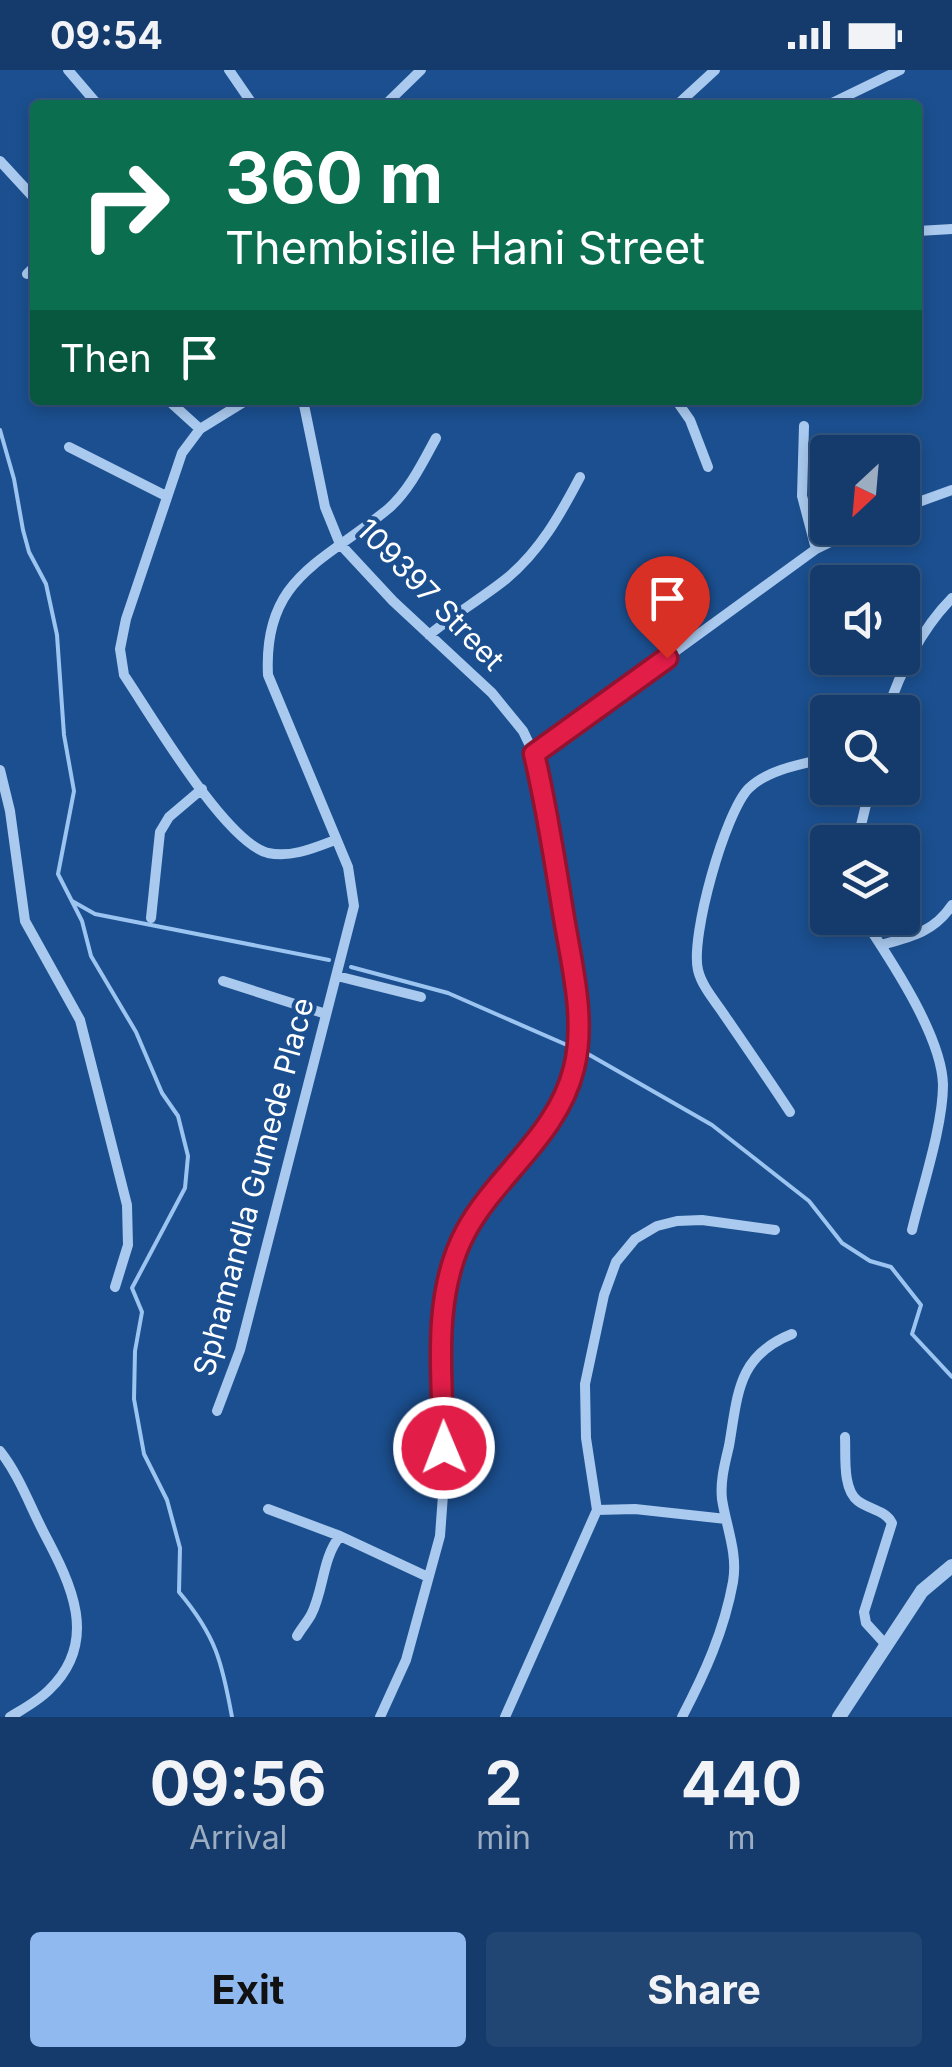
<!DOCTYPE html>
<style>
:root{--surface:#143b6b;--page:#214673;--text:#f1f3f6;--muted:#9dadc1;--line:#33557e;--accent:#90b9f0}
body{margin:0;font-family:Inter,sans-serif;background:var(--page);color:var(--text);height:100vh;display:flex;flex-direction:column;font-size:38px;white-space:nowrap}
*{box-sizing:border-box;margin:0}
p{font-size:32px;color:var(--muted)}
.icon{flex:none;width:55px;height:55px;fill:none;stroke:currentColor;stroke-width:2;stroke-linecap:round;stroke-linejoin:round}
.map{position:relative;height:1647px;overflow:hidden}
.details{display:flex;flex-direction:column;background:var(--surface);flex:1}
.details>*{flex:none}
.banner{position:absolute;left:30px;top:30px;width:892px;height:305px;border-radius:10px;box-shadow:0 5px 15px #0003,0 0 0 2px var(--line);background:#0b6e4f;color:#fff;overflow:hidden}
.needle{width:65px;rotate:206deg}
.fabs{position:absolute;left:810px;top:365px;display:grid;gap:20px}
.fabs a{display:grid;place-items:center;width:110px;height:110px;border-radius:10px;background:var(--surface);box-shadow:0 5px 15px #0003,0 0 0 2px var(--line);font-size:50px}
.pin{position:absolute;display:grid;place-items:center;width:85px;height:85px;color:#fff;margin:-102px -42px;border-radius:50% 50% 50% 0;rotate:-45deg;box-shadow:0 0 10px #0007}
.pin .icon{rotate:45deg}
.me{position:absolute;width:110px;margin:-55px;rotate:359deg;stroke-linejoin:round;filter:drop-shadow(0 0 8px #0008)}
.turn{display:flex;align-items:center;gap:35px;height:210px;padding:0 30px;font-size:45px}
.turn .icon{width:130px;height:130px;stroke-width:2.5}
.turn b{display:block;font-size:70px;line-height:85px}
.then{display:flex;align-items:center;height:95px;padding:0 30px;background:#0003;gap:20px;font-size:38px}
.eta{display:flex;justify-content:space-evenly;align-items:center;height:170px;text-align:center}
.eta b{font-size:60px;font-weight:700;line-height:70px}
.action{display:flex;gap:20px;margin-top:auto;padding:20px 30px}
.action a{flex:1;height:115px;border-radius:10px;background:var(--accent);color:#111;font-size:40px;font-weight:700;line-height:115px;text-align:center}
.action a+a{background:var(--page);color:var(--text)}
.status{display:flex;justify-content:space-between;align-items:center;height:70px;padding:0 50px;background:var(--surface);direction:ltr}
.status svg{height:28px;fill:currentColor}
.map>svg:first-child{display:block}
.lines{fill:none;stroke-linecap:round;stroke-linejoin:round}
.stream{stroke:#9cc4f0;stroke-width:4}
.minor{stroke:#a9c9ee;stroke-width:10}
.tertiary{stroke:#a9c9ee;stroke-width:14}
.route-casing{stroke:#92132f;stroke-width:25}
.route{stroke:#e11d48;stroke-width:18}
.labels{text-anchor:middle;stroke-width:8;stroke-linejoin:round;paint-order:stroke}
.street-label{font-size:30px;fill:#fff;stroke:#1b4f8f}
</style>
<div class="status"><b>09:54</b><svg viewBox="0 0 49 12"><path d="M0 12V9h3v3zM5 12V6h3v6zM10 12V3h3v9zM15 12V0h3v12zM26 1h20v11H26zM47 4h2v5h-2z"/></svg></div>
<div class="map">
<svg width="952" height="1647" viewBox="0 0 952 1647">
<rect width="100%" height="100%" fill="#1b4f8f"/>
<g class="lines">
<path class="stream" d="M0,360L14,409L23,460L29,482L46,514L57,565L64,665L74,721L58,804L82,851L91,886L136,962L162,1023L178,1046L188,1086L185,1118L132,1218L142,1242L135,1281L134,1329L144,1384L167,1430L180,1478L179,1522C216,1566 222,1592 232,1647
M72,831L95,844L329,890
M351,897L448,923L567,975
M588,984L712,1055L809,1131L842,1173L870,1191L891,1197L921,1235L912,1264L952,1307"/>
<path class="minor" d="M68,0L98,35
M229,0L253,35
M385,35L421,0
M677,35L715,0
M828,35L900,0
M0,91L35,129
M918,161L952,159
M27,204L35,196
M168,330L200,359
M247,330L200,359L182,383L126,549L120,579L124,605C151,645 225,772 268,783C291,788 314,778 335,770
M303,330L325,437L340,474L393,531L492,623L523,661L534,684L552,766L576,926L578,977L575,996L561,1032L543,1062L473,1150L451,1198L442,1276L444,1411L440,1466L406,1590L380,1647
M676,330L690,350L708,397
M804,356L802,426L816,479
M69,377L166,426
M902,438L952,420
M429,565C453,545 481,529 506,509C540,481 560,445 580,407
M887,642C900,602 922,558 952,528
M534,684L816,479L859,458
M0,700L10,741L25,851L80,950L127,1135L128,1175L115,1217
M857,772L870,718
M151,848L160,762L169,747L202,719
M863,848C890,889 942,966 943,1015C943,1056 922,1118 912,1160
M881,875C911,867 934,862 952,835
M337,906L421,927
M223,911L326,944
M790,1042C769,1010 747,978 725,946C716,932 702,917 698,900C690,867 725,742 749,718C769,699 802,694 828,688
M217,1341L240,1280L354,836L348,797L268,605C263,507 323,493 388,439C409,421 423,392 436,368
M845,1367C846,1385 842,1419 858,1431C870,1440 885,1440 892,1453L864,1542L866,1553L887,1576
M0,1381C19,1405 30,1436 44,1463C71,1514 100,1571 49,1620C38,1631 23,1639 10,1647
M268,1439L340,1466L428,1507
M597,1440L635,1439L726,1449
M297,1566C301,1559 307,1552 311,1545C324,1520 322,1488 340,1466
M505,1647L597,1440L586,1368L585,1314L604,1225L616,1192L635,1169L657,1156L677,1151L702,1150L775,1160
M682,1647C705,1603 724,1561 733,1512C738,1483 726,1456 722,1429C720,1411 725,1393 729,1376C738,1324 737,1286 792,1264"/>
<path class="tertiary" d="M839,1647L922,1521L952,1496"/>
</g>
<g class="lines">
<defs>
<path id="route" d="M444,1378C442,1308 431,1225 466,1161C497,1104 558,1065 574,998C586,950 572,896 564,848C555,793 547,738 534,684L667,588"/>
</defs>
<use href="#route" class="route-casing"/>
<use href="#route" class="route"/>
</g>
<g class="labels">
<g class="street-label">
<text transform="translate(430 525) rotate(46)" y="10">109397 Street</text>
<text transform="translate(254 1117) rotate(-75)" y="10">Sphamandla Gumede Place</text>
</g>
</g>
</svg>
<div class="fabs">
<a><svg class="needle" viewBox="-14 -14 28 28"><path d="M0-13l5 13h-10z" fill="#e53935"/><path d="M0 13l5-13h-10z" fill="#9dadc1"/></svg></a>
<a><svg class="icon" aria-label="sound" viewBox="0 0 24 24"><path d="M4 9h4l5-4v14l-5-4H4zM17 9q2 3 0 6"/></svg></a>
<a><svg class="icon" aria-label="search" viewBox="0 0 24 24"><circle cx="10" cy="10" r="6"/><path d="M15 15l6 6"/></svg></a>
<a><svg class="icon" aria-label="layers" viewBox="0 0 24 24"><path d="M12 4l9 5-9 5-9-5zM3 14l9 5 9-5"/></svg></a>
</div>
<div class="pin" style="left:667px;top:588px;background:#d93025"><svg class="icon" aria-label="arrive" viewBox="0 0 24 24"><path d="M6 21V4h12l-3 4 3 4H6"/></svg></div>
<svg class="me" style="left:444px;top:1378px" viewBox="-20 -20 40 40"><circle r="17" fill="#e11d48" stroke="#fff" stroke-width="3"/><path d="M0-11L8 9 0 5-8 9z" fill="#fff"/></svg>
<div class="banner">
<div class="turn"><svg class="icon" aria-label="right" viewBox="0 0 24 24"><path d="M7 20v-9h11M14 6l5 5-5 5"/></svg><div><b>360 m</b>Thembisile Hani Street</div></div>
<div class="then">Then<svg class="icon" aria-label="arrive" viewBox="0 0 24 24"><path d="M6 21V4h12l-3 4 3 4H6"/></svg></div>
</div>
</div>
<section class="details">
<div class="eta">
<div><b>09:56</b><p>Arrival</p></div>
<div><b>2</b><p>min</p></div>
<div><b>440</b><p>m</p></div>
</div>
<div class="action"><a>Exit</a><a>Share</a></div>
</section>
